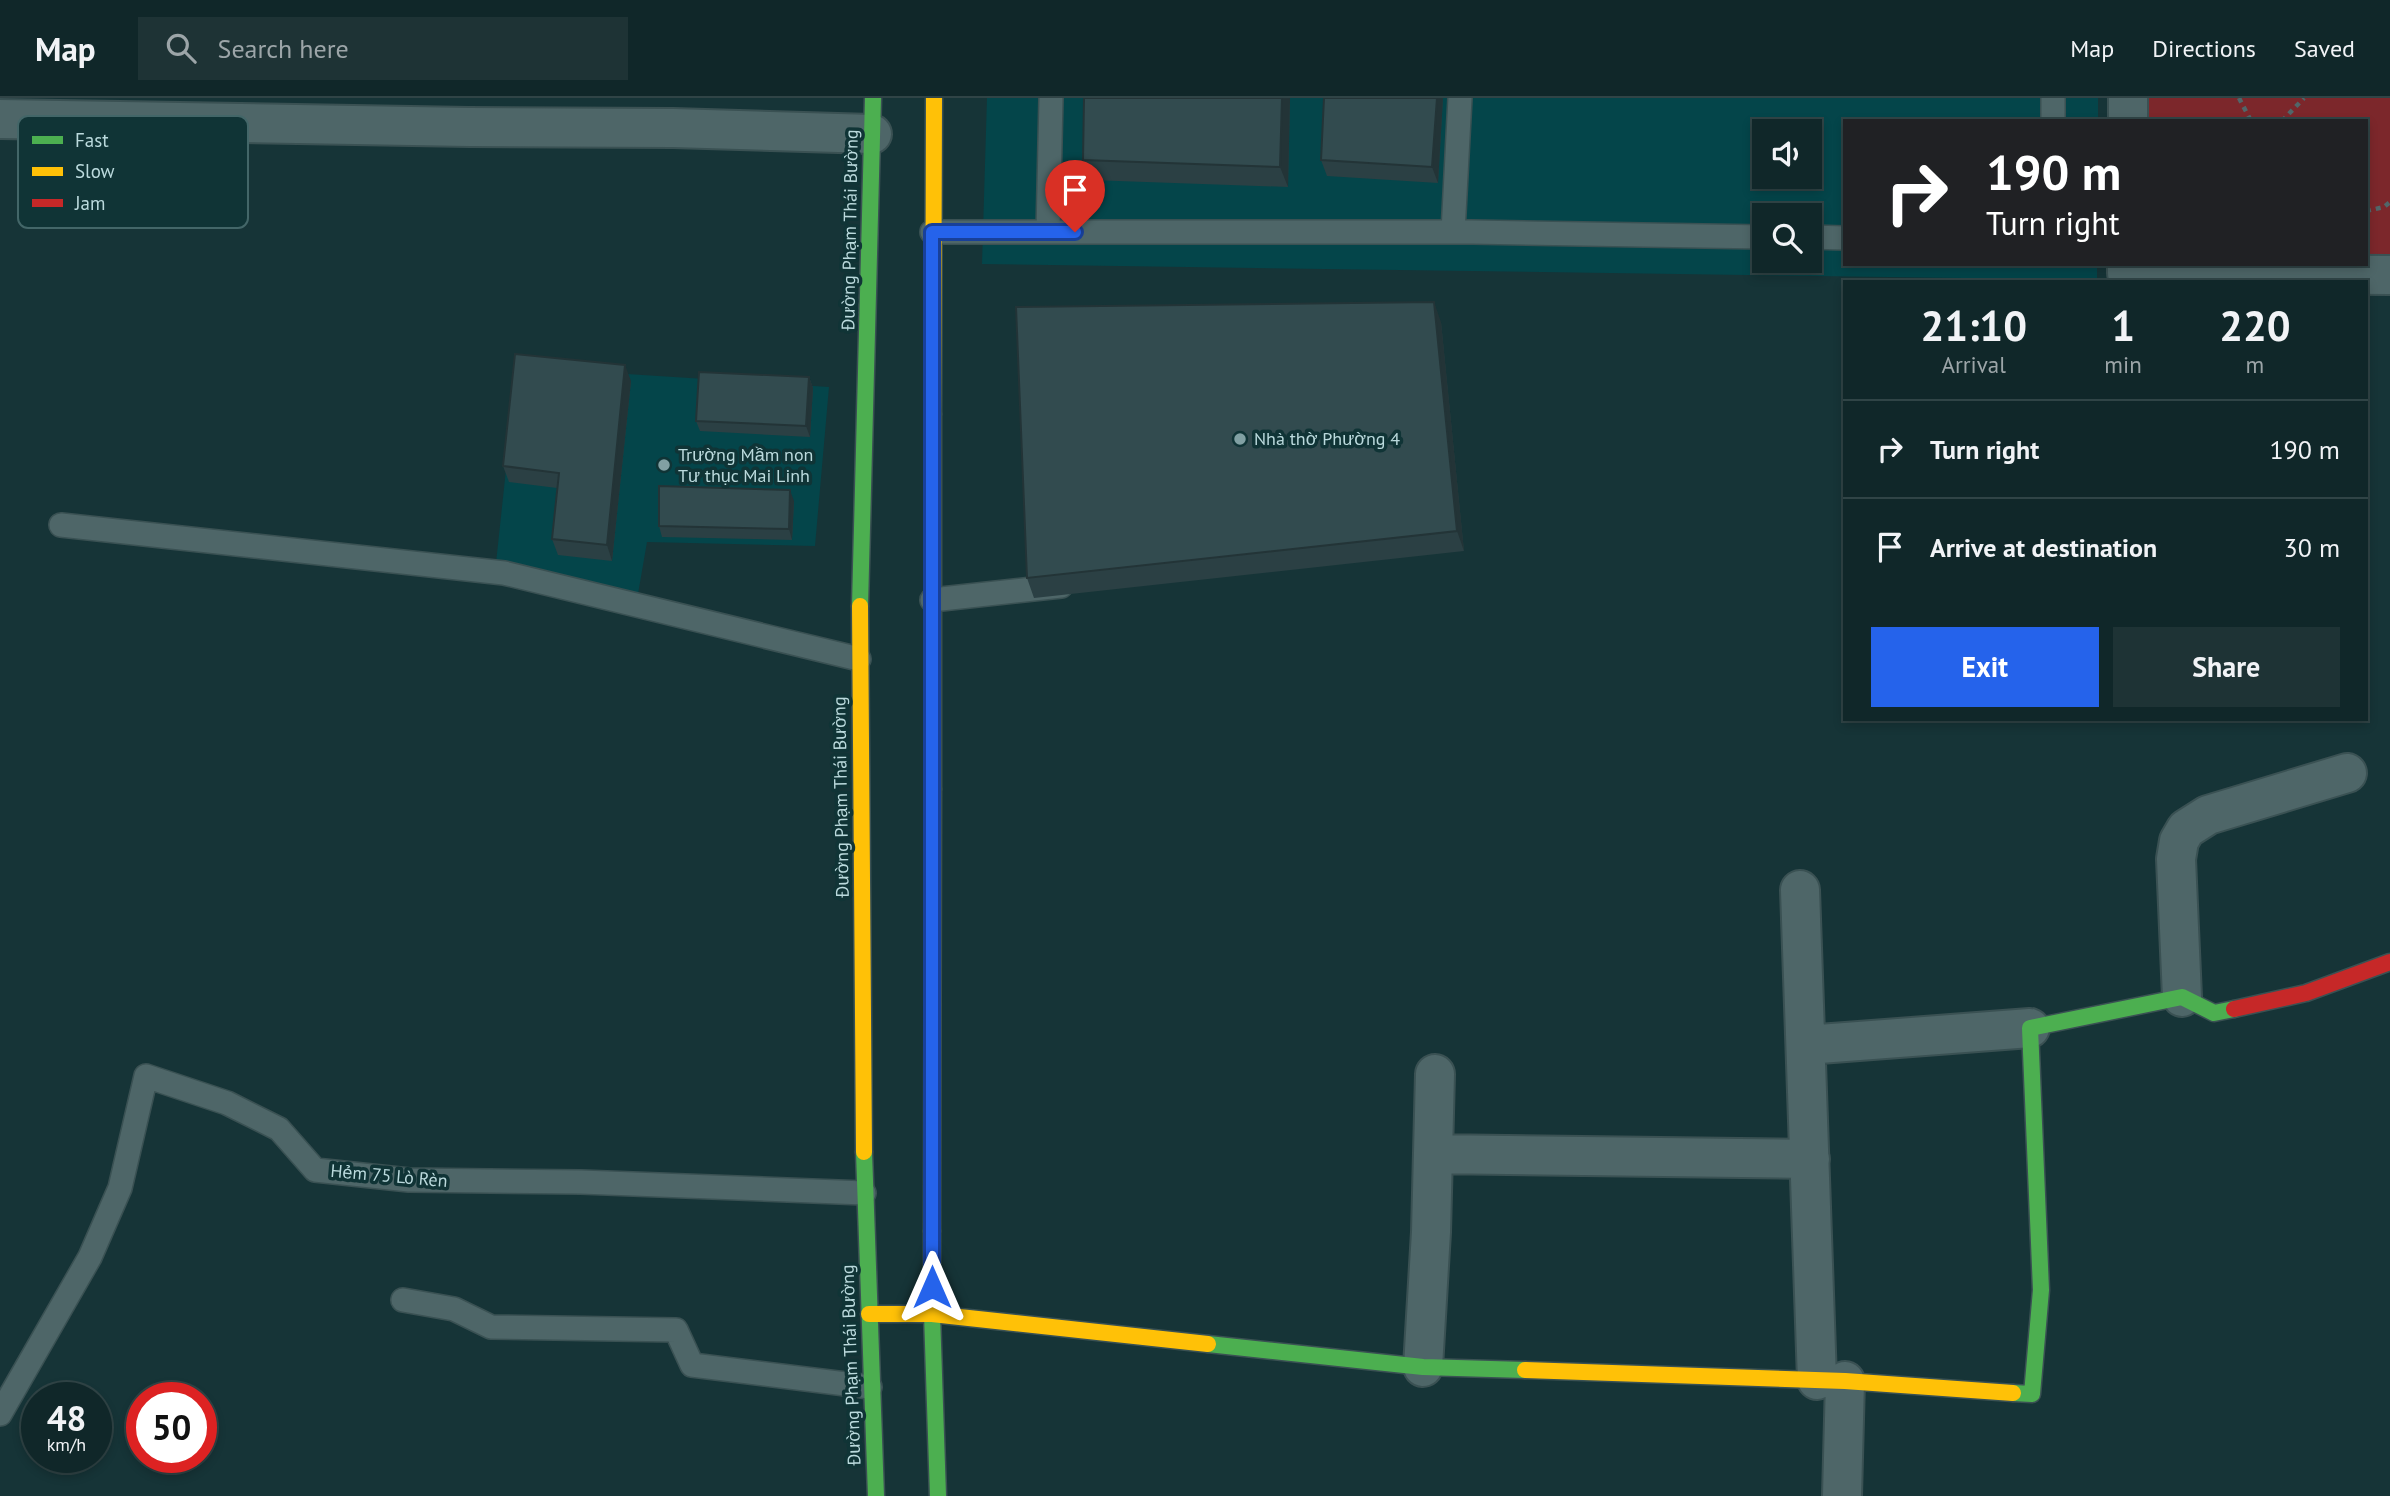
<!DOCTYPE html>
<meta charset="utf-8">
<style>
:root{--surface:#102729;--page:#1e3335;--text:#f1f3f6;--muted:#9ca5a8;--line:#304446;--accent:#2563eb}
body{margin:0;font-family:"PT Sans",sans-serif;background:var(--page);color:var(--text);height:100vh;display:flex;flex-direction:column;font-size:26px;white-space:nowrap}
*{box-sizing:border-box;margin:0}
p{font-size:23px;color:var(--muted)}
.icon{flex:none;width:38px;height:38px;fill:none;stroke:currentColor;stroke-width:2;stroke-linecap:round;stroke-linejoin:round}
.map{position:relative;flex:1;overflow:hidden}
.details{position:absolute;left:1843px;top:182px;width:525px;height:441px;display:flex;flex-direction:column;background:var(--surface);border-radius:0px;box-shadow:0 4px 10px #0003,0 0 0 2px var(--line)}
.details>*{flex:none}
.banner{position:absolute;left:1843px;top:21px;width:525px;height:147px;border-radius:0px;box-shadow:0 4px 10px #0003,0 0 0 2px var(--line);background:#202124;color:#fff;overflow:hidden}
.tools{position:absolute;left:1752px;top:21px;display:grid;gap:14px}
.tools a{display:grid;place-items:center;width:70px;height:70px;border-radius:0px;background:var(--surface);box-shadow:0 4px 10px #0003,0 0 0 2px var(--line);font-size:35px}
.speed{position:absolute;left:21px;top:1284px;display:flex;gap:14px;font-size:35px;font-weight:700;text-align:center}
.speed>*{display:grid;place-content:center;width:91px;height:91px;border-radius:50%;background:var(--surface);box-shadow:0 4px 10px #0003,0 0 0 2px var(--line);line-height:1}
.speed small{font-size:18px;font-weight:400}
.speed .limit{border:10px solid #d22;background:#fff;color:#111}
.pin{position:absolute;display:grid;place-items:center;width:60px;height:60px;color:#fff;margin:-72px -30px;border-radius:50% 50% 50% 0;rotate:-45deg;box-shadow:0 0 7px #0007}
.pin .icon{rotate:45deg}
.me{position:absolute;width:77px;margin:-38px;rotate:0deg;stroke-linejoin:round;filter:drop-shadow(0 0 5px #0008)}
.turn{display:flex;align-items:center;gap:24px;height:147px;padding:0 28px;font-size:32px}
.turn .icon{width:91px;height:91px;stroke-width:2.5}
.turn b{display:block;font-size:49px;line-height:60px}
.eta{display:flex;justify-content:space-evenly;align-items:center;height:119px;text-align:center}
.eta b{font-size:42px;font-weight:800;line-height:49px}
.primary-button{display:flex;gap:14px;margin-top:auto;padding:14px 28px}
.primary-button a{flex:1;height:80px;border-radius:0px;background:var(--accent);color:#fff;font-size:28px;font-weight:800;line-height:80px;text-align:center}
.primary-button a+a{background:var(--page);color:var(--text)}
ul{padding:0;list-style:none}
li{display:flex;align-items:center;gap:21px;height:98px;padding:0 28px;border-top:2px solid var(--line)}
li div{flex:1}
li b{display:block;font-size:26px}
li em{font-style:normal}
header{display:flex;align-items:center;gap:42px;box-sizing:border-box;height:98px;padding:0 35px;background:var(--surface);border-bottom:2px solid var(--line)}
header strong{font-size:33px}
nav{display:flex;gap:38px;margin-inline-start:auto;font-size:24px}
.search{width:490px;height:63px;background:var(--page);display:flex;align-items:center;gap:18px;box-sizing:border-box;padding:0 24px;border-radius:0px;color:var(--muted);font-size:26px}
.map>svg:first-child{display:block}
.built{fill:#04454a;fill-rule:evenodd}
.green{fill:#7c272b}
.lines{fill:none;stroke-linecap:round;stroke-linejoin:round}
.lane-casing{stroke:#3a5153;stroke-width:26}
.street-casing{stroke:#3a5153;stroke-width:42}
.fast-casing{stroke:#3a5153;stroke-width:19}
.slow-casing{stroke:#3a5153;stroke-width:19}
.jam-casing{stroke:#3a5153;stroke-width:19}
.path{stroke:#516669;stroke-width:4.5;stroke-dasharray:5 5;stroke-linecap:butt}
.lane{stroke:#4e6668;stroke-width:23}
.street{stroke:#4e6668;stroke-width:38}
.fast{stroke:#4caf50;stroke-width:16}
.slow{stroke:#ffc107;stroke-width:16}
.jam{stroke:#c62828;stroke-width:16}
.wall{fill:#2b4044}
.shaded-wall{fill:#233437}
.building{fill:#324b4f;stroke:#233437;stroke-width:2}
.route-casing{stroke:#184099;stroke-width:18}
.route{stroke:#2563eb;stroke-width:12}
.poi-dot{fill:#81a0a3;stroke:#103436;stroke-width:2.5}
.labels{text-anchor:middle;stroke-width:7;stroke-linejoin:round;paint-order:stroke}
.street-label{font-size:18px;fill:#bbdadd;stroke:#103436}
.poi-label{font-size:18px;fill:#bbdadd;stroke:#103436;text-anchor:start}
.key{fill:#103436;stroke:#436668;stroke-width:2}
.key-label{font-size:19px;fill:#bbdadd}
</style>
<header>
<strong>Map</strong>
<div class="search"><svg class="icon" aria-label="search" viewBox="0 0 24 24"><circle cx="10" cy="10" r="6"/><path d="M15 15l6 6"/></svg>Search here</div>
<nav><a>Map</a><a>Directions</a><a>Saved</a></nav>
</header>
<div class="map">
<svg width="2390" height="1398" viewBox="0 0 2390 1398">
<rect width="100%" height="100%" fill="#163437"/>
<path class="built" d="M987,0H2098V23H1844V166H2097V182L982,166ZM1764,33H1810V79H1764ZM1764,117H1810V163H1764Z
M517,269L829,289L815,448L647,444L638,496L496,465Z"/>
<path class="green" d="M2147,0H2390V161H2366V23H2147Z"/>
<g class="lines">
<defs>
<path id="lane" d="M2053,23V0
M932,134H1472L1764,139
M1048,134L1051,0
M1453,134L1460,0
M1810,139L1844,140
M61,427L504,475L859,561
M932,502L1061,488
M403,1202L454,1211L491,1229L676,1232L692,1267L870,1289
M0,1316L90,1159L120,1090L146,978L227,1005L279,1031L315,1072L409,1082L581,1084L864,1095"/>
<path id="street" d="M0,21L469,29L673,30L872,36
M2128,23V0
M2127,166V175L2390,177
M1800,792L1817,1282
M2182,899L2176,761L2179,743L2186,731L2208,717L2347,675
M1806,947L2030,930
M1433,1056L1810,1061
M1423,1269L1431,1134L1435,976
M1842,1398L1845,1283"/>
<path id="fast" d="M860,508L873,0
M864,1054L876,1398
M932,1133V1216L938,1398
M1208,1246L1423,1269L1525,1272
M2013,1295L2032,1296L2041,1192L2030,930L2182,899L2214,915L2234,911"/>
<path id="slow" d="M933,316L934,0
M860,508L864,1054
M932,1133L933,691
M869,1216H932L1208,1246
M1525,1272L1845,1283L2013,1295"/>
<path id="jam" d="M933,691V316
M2234,911L2306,895L2390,864"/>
</defs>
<use href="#lane" class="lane-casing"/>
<use href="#street" class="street-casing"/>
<use href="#fast" class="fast-casing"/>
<use href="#slow" class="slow-casing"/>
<use href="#jam" class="jam-casing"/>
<path class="path" d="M2239,0L2251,23
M2282,23L2304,0
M2366,113L2384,109L2390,104"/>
<use href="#lane" class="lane"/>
<use href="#street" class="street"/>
<use href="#fast" class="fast"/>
<use href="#slow" class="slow"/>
<use href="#jam" class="jam"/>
</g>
<path class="wall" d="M1084,0H1290L1288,89L1090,82L1083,62Z
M1324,0H1443L1438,85L1327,78L1321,62Z
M1441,224L1464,453L1034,500L1027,480Z
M809,279L813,290L810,339L700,333L696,323Z
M631,283L612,463L558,457L552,441L557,390L509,384L503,368Z
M794,403L792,442L662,439L659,428Z"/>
<path class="shaded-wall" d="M1282,0H1290L1288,89L1280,69Z
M1437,0H1443L1438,85L1432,69Z
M1434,204L1441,224L1464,453L1457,433Z
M625,267L631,283L612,463L607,447Z
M809,279L813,290L810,339L806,328Z
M790,392L794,403L792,442L789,431Z"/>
<path class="building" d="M1084,0H1282L1280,69L1083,62Z
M1324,0H1437L1432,69L1321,62Z
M1434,204L1457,433L1027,480L1016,209Z
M515,256L625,267L607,447L552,441L559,375L503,368Z
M699,274L809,279L806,328L696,323Z
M659,388L790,392L789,431L659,428Z"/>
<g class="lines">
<defs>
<path id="route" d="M932,1189V134H1075"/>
</defs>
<use href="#route" class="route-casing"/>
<use href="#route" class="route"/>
</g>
<g class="poi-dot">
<circle cx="1240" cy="341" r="7"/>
<circle cx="664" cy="367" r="7"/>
</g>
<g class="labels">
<g class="street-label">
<text transform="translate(850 132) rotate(-89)" y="6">Đường Phạm Thái Bường</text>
<text transform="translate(841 699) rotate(-91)" y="6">Đường Phạm Thái Bường</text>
<text transform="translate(389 1078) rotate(5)" y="6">Hẻm 75 Lò Rèn</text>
<text transform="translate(851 1267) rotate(-92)" y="6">Đường Phạm Thái Bường</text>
</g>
<g class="poi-label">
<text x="1254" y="347">Nhà thờ Phường 4</text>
<text x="678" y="363">Trường Mầm non<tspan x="678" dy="21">Tư thục Mai Linh</tspan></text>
</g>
</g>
<rect x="18" y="18" width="230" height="112" rx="10" class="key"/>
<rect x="32" y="38" width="31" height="8" fill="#4caf50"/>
<rect x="32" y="69" width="31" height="9" fill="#ffc107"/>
<rect x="32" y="101" width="31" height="8" fill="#c62828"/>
<g class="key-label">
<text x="75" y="49">Fast</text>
<text x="75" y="80">Slow</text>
<text x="75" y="112">Jam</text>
</g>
</svg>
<div class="tools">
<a><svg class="icon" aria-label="sound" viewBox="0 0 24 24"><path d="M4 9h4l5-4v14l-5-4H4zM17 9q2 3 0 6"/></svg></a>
<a><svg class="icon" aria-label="search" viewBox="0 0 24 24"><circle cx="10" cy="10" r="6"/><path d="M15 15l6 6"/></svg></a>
</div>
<div class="speed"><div>48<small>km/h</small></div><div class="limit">50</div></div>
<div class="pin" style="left:1075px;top:134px;background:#d93025"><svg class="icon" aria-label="arrive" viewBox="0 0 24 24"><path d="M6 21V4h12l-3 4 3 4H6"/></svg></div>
<svg class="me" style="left:932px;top:1189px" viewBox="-20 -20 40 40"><path d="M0-17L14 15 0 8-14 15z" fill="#2563eb" stroke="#fff" stroke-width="4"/></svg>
<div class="banner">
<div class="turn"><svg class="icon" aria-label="right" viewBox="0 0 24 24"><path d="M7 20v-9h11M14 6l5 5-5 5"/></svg><div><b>190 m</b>Turn right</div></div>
</div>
<section class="details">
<div class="eta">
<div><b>21:10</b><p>Arrival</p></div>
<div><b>1</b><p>min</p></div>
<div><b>220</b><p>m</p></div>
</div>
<ul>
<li><svg class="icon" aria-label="right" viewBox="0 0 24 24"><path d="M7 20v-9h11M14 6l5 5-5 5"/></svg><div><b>Turn right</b></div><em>190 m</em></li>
<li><svg class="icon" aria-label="arrive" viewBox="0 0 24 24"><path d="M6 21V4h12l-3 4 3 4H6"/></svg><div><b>Arrive at destination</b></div><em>30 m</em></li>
</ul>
<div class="primary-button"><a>Exit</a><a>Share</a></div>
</section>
</div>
